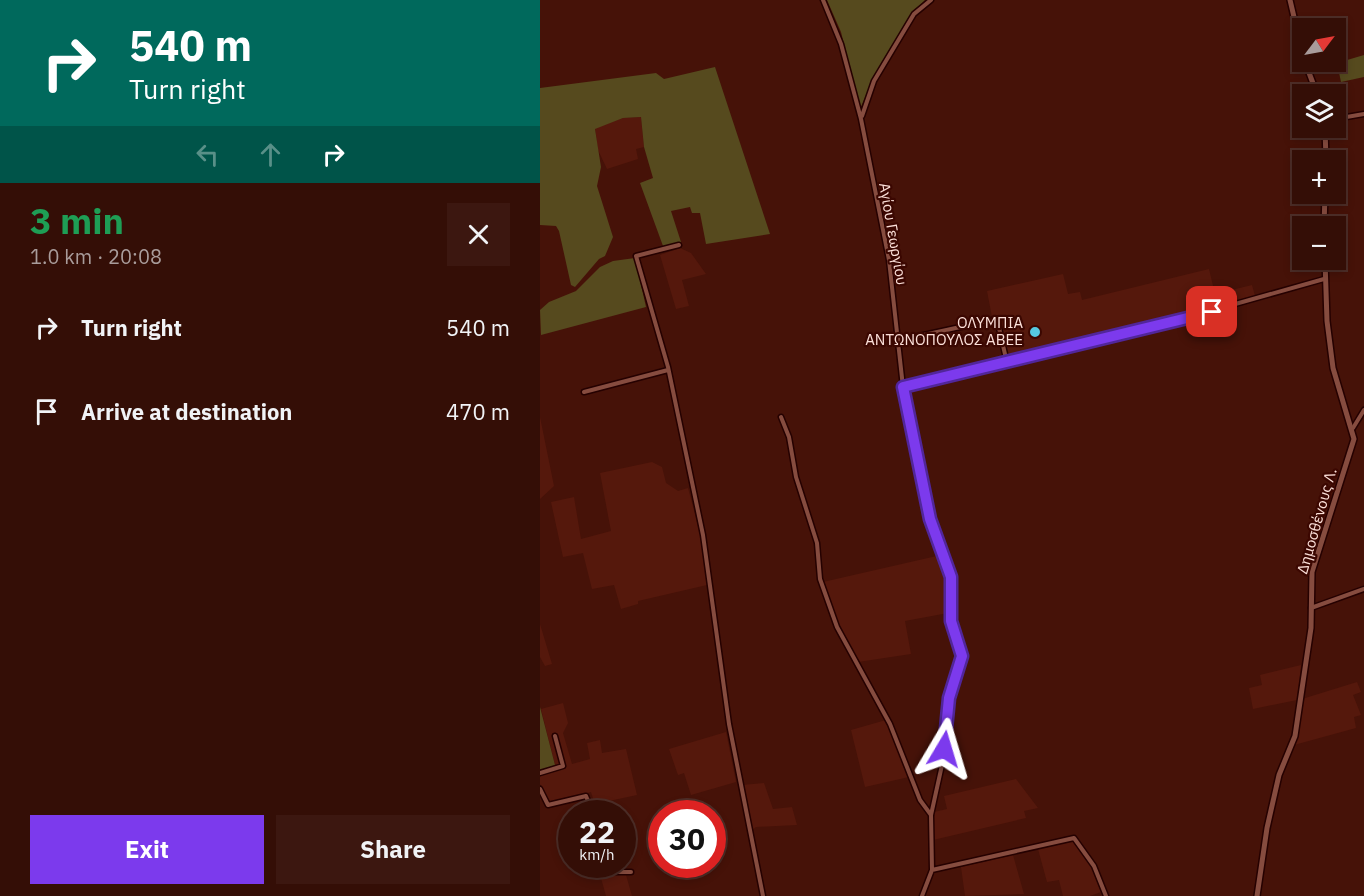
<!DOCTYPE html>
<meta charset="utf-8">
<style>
:root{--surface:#340e06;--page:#3c1710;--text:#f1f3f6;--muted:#a99c9b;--line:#4e2e28;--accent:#7c3aed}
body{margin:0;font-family:"IBM Plex Sans",sans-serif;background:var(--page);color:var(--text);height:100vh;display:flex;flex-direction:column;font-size:22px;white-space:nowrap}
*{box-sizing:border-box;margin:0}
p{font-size:20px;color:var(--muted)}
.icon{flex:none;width:33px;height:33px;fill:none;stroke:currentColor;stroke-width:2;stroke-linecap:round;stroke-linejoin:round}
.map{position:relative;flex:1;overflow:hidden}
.drawer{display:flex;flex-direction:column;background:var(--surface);width:540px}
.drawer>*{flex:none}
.top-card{background:#00695c;color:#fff;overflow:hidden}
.needle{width:39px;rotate:58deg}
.tools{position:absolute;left:752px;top:18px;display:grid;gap:12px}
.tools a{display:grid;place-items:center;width:54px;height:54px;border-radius:0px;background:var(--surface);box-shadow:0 3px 9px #0003,0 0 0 2px var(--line);font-size:30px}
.speed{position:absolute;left:18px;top:800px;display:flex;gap:12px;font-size:30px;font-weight:700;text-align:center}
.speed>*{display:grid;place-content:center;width:78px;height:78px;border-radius:50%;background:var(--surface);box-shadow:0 3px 9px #0003,0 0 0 2px var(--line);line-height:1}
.speed small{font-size:15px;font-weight:400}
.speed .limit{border:9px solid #d22;background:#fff;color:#111}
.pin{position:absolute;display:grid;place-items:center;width:51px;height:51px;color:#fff;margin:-26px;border-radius:12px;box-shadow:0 3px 9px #0006}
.me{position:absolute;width:66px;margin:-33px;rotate:7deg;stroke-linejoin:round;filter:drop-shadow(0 0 4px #0008)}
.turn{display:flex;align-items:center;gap:21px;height:126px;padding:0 30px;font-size:27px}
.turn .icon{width:78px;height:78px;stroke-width:2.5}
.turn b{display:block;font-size:42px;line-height:51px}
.lanes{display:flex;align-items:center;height:57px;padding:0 30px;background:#0003;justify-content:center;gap:30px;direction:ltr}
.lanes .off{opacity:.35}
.round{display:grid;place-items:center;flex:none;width:63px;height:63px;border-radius:0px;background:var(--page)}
.head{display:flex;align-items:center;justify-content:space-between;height:102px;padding:0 30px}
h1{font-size:36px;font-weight:800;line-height:45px;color:#1e9e55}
.cta{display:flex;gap:12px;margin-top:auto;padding:12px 30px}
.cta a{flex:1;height:69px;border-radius:0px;background:var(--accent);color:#fff;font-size:24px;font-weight:800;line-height:69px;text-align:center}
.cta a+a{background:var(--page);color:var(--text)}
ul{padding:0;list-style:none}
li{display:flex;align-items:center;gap:18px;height:84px;padding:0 30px}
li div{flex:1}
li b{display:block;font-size:22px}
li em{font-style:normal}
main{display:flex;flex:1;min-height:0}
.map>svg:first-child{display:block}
.built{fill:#55180c}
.green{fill:#564a1e}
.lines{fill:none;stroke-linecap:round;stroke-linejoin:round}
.street-casing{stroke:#250100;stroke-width:7}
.secondary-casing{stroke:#250100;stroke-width:8}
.street{stroke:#864c3f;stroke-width:4}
.secondary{stroke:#864c3f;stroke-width:5}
.route-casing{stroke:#51269a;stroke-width:15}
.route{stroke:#7c3aed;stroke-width:10}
.poi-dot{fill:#56c9e1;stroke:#3b0701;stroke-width:2}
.labels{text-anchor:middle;stroke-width:4.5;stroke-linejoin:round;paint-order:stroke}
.street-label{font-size:15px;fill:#fce0d9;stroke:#3b0701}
.poi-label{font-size:15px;fill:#fce0d9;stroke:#3b0701;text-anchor:end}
</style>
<main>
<section class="drawer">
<div class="top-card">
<div class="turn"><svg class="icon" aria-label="right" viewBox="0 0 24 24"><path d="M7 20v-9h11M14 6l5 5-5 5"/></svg><div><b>540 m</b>Turn right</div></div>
<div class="lanes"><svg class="icon off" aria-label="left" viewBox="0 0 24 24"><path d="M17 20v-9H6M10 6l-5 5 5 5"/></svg><svg class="icon off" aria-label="ahead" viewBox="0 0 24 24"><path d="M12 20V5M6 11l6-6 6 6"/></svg><svg class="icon" aria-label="right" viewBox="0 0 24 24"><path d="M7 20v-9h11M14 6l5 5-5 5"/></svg></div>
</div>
<div class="head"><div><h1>3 min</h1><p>1.0 km · 20:08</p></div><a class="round"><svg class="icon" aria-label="close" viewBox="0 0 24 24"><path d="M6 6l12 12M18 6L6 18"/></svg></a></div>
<ul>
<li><svg class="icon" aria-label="right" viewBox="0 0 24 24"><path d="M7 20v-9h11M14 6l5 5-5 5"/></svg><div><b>Turn right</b></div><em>540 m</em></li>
<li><svg class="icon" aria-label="arrive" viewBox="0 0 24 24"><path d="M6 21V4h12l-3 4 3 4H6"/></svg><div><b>Arrive at destination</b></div><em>470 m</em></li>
</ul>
<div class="cta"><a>Exit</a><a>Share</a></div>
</section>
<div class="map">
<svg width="824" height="896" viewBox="0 0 824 896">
<rect width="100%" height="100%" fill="#461208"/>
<path class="built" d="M101,117L104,147L96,149L98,159L67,169L58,150L55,128L83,118Z
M140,248L151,253L166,274L142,280L149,306L136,309L120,255Z
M669,269L675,294L712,285L715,296L671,309L477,357H469L460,317H452L447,291L523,274L528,294L540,292L542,300Z
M0,417L14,486L0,499Z
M112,462L122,467L126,483L138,491L148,488L162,541L167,585L98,601V604L81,609L74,585L52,589L43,553L23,557L11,502L34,497L41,539L71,531L60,473Z
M401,555L408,581V613L365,621L371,654L318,662L300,630L283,582Z
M0,624L12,664L5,666L0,657Z
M761,665L757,700L713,709L709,688L722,685L720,675Z
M817,682L821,692L813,695L821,715L814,717L816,728L754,745L762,699Z
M23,703L28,723L23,733L32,764L50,759L47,743L60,740L62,753L86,749L97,795L55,804L51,792L10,803L8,801L0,784V775L16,769L1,709Z
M346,720L369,777L325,787L311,730Z
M186,732L196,782L151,795L144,773L138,775L129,749Z
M476,779L498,808L484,811L486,818L393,840L394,812L407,809L404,796Z
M224,783L233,809L252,807L257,825L216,827L211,831L202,785Z
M534,839L552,866L561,892L550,896H523L519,880L507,882L498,849Z
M473,855L484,894L425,896L421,867Z
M73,875H86L92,896H66L61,878Z"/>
<path class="green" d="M287,0H385L371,14L333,79L320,109L301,32Z
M824,55V77L801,82L797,63Z
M175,67L230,234L166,244L160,213H152L150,207L131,211L141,242L123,246L100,183L113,178L104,147L101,117L83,118L55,129L61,167L57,186L73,237L65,256L59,259L35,287L31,285L19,231L16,226L0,225V88L116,73L124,79Z
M95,258L106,307L1,335L0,310L9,302L36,291L60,267L73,261Z
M0,707L15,765L0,771Z"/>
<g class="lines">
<defs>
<path id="street" d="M283,0L301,44L321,119L349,260L363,387L391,519L411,577V621L422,656L409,698L402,765L391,815L392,870L382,896
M322,116L334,81L374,14L391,0
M795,119L824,114
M139,245L96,256L128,367L163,535L189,724L223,896
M356,341L457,319L467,363
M363,387L621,325L784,279
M44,392L128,370
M241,417L249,437L256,477L277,543L280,579L297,627L350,724L380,800L391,815
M813,428L824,410
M771,608L824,589
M0,773L23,766L15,736
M0,789L8,805L46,796L53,813
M65,864L70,872H91
M392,870L534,838L554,866L566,896"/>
<path id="secondary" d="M750,0L762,51
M765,62L777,94
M785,128L786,160
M784,226L785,194
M717,896L727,828L739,775L755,736L771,628L772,572L814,439L793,368L787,321L785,260"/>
</defs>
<use href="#street" class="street-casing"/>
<use href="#secondary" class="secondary-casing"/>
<use href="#street" class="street"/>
<use href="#secondary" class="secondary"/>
</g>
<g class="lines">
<defs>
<path id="route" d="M404,749L409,698L422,656L411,621V577L390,519L363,387L672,312"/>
</defs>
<use href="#route" class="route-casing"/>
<use href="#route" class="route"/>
</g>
<circle class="poi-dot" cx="495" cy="332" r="6"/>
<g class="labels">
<g class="street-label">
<text transform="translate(353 234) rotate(80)" y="5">Αγίου Γεωργίου</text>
<text transform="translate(777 521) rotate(-74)" y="5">Δημοσθένους Λ.</text>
</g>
<g class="poi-label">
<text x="483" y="328">ΟΛΥΜΠΙΑ<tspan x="483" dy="17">ΑΝΤΩΝΟΠΟΥΛΟΣ ΑΒΕΕ</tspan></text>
</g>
</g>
</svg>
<div class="tools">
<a><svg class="needle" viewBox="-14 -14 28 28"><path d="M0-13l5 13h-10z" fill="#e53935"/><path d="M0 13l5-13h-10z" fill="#a99c9b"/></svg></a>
<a><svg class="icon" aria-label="layers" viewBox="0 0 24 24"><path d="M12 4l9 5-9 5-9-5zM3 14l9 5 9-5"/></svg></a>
<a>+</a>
<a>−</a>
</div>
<div class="speed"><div>22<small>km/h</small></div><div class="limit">30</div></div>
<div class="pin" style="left:672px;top:312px;background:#d93025"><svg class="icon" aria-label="arrive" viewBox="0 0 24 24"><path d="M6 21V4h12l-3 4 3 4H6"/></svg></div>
<svg class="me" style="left:404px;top:749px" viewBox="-20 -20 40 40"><path d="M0-17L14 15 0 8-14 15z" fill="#7c3aed" stroke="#fff" stroke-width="4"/></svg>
</div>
</main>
